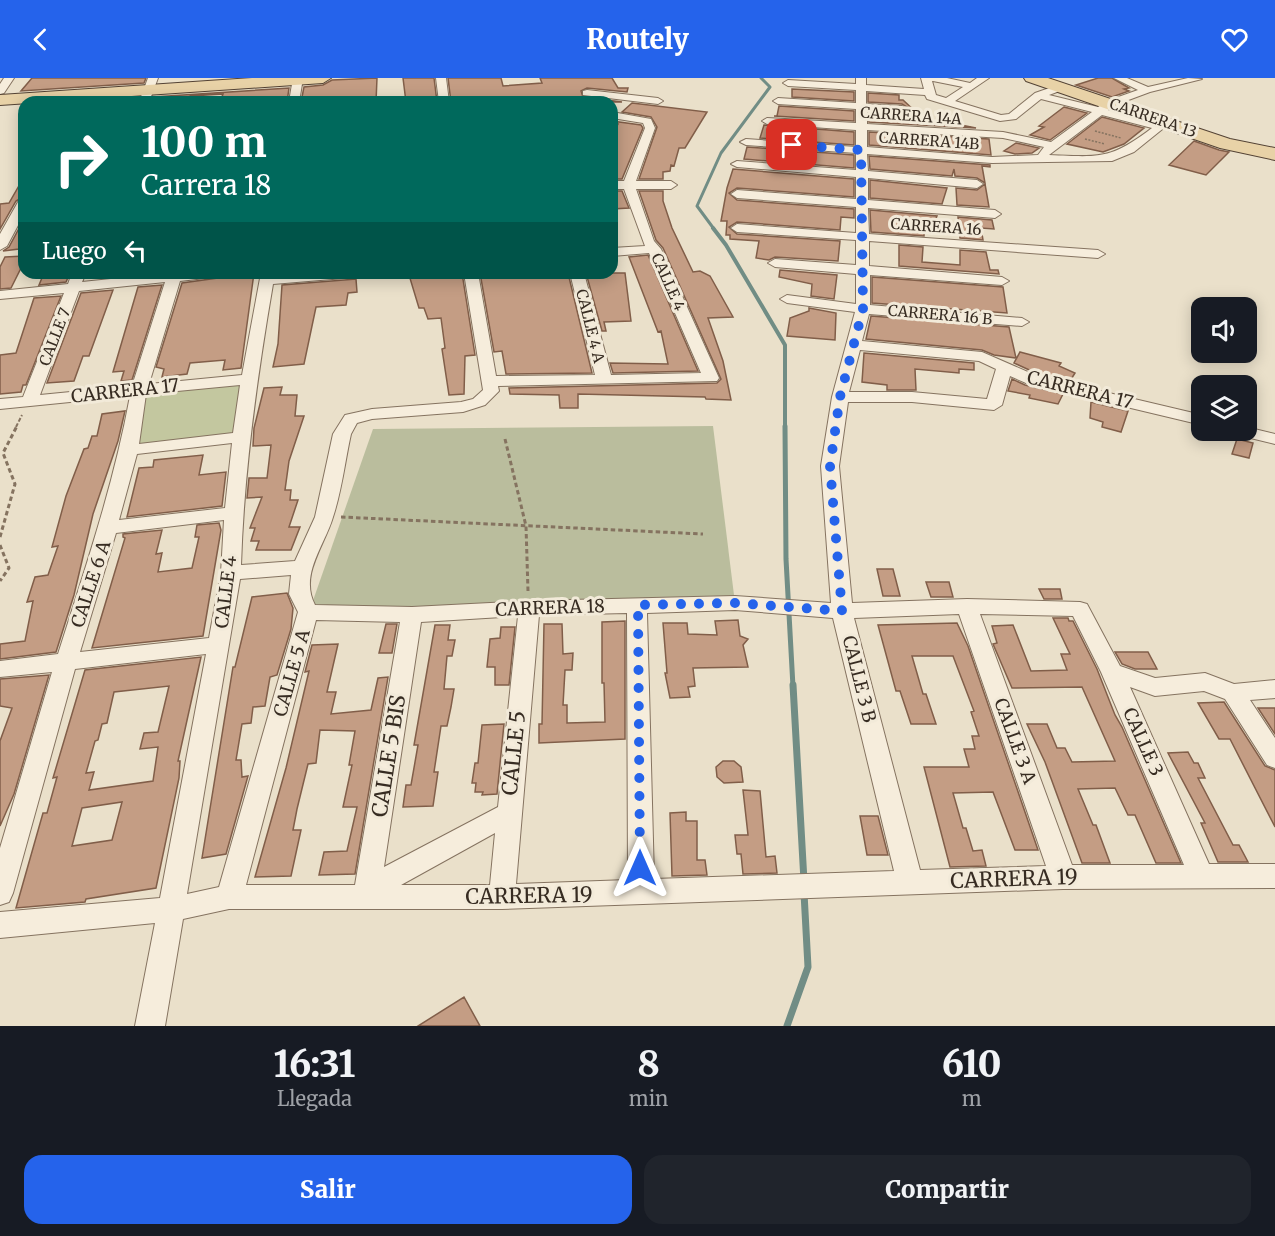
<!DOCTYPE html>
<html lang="es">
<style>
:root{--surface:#171b24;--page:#20242c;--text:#f1f3f6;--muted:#9ea1a6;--accent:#2563eb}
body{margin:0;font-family:Merriweather,serif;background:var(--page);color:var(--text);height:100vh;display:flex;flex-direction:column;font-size:22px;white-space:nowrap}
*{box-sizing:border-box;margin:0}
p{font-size:20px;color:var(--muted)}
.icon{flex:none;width:33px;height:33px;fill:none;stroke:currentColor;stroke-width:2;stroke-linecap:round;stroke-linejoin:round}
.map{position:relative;height:948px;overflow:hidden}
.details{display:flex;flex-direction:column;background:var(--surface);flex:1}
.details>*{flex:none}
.banner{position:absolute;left:18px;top:18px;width:600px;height:183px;border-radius:18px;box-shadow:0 3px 15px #0003;background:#00695c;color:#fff;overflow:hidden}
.tools{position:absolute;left:1191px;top:219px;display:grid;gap:12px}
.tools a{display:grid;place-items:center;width:66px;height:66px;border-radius:12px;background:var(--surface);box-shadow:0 3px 15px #0003;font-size:30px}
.pin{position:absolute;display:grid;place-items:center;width:51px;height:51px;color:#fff;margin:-26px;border-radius:12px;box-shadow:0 3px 9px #0006}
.me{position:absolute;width:66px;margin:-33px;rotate:0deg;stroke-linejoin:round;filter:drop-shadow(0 0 4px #0008)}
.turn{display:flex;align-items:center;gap:21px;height:126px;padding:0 24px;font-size:27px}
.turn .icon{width:78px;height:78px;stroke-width:2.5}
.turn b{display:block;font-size:42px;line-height:51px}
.then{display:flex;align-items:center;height:57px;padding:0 24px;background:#0003;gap:12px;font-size:22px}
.eta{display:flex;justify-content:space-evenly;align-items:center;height:102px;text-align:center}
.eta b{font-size:36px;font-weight:800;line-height:42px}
.action{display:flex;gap:12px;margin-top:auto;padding:12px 24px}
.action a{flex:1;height:69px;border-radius:18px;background:var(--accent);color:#fff;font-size:24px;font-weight:800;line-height:69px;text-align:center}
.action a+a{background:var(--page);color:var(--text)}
header{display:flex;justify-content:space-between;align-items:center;height:78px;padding:0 24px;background:var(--accent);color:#fff;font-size:27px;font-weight:800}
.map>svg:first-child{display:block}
.green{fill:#c3c79f}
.cemetery{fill:#babd9d}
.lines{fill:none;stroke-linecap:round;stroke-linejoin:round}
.stream-far3{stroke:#718d85;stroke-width:3}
.stream-far2{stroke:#718d85;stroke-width:4}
.stream-far1{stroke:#718d85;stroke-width:5}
.stream{stroke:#718d85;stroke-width:7}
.building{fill:#c49d84;stroke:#815e49;stroke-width:1.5;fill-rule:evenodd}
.minor-casing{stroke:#857360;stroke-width:2}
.primary-casing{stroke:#534234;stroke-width:2}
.path-far2{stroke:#857360;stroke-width:1.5;stroke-dasharray:2 1.5;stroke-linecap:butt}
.path-far1{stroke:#857360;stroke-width:2;stroke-dasharray:4 2;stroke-linecap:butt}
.path{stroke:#857360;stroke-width:3;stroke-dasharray:4.5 3;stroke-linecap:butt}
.minor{fill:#f6eddc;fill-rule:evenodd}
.primary{fill:#e8d2a7;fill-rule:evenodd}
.route{stroke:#2563eb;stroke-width:10;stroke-dasharray:0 18}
.labels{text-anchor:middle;stroke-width:6;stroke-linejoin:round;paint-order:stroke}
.far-street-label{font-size:15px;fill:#372c22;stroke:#f2ead9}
.street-label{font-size:18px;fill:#372c22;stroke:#f2ead9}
.near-street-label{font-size:21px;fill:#372c22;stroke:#f2ead9}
</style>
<header><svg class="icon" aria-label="back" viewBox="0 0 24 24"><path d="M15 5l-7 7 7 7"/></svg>Routely<svg class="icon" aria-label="heart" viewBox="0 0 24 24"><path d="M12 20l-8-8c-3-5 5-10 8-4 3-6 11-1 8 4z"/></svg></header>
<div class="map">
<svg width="1275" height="948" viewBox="0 0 1275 948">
<rect width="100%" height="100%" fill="#eae0ca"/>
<path class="green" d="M249,301L240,359L129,372L139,312Z"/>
<path class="cemetery" d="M713,348L735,525L309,534L373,351Z"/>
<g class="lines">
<path class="stream-far3" d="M714,151L697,128L721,75L770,9L761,0"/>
<path class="stream-far2" d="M713,150L726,167L785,267V349"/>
<path class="stream-far1" d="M785,348L786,481L793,609"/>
<path class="stream" d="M793,607L804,803
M787,948L808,889L804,815"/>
</g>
<path class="building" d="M32,0H146L144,5L21,13Z
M377,0L376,24H301L304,9L323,7L332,2Z
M403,0H434L437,24H406Z
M448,0H501L503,8L542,5L540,0H612L618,10H628L627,14L587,10L581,13L583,19L622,24H451Z
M1098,0H1112L1129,10L1124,11L1129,13L1112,19L1076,7Z
M289,10L287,24H220L223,16L191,18L175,24H151L153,19Z
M792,11L854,14V23L792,19Z
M868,15L899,17V22H903L917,35H927L928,44L956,46L976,50L869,44V34L902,36L909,30L902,26L868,24Z
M632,25L707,34L685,70H679L674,88L671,87L670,93L663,94V101H639L657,49L651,39L622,34Z
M779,28L854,33V43L774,38H777Z
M1064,29L1087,35L1050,62L1030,57L1044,49L1039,48Z
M1102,39L1144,50L1124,66L1103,74L1067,66Z
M612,43L641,47L643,50L622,101H612V56L618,46L612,45Z
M764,47L854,54V67L760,60Z
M869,54L989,61L991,77L869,67Z
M1194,63L1219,72L1229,74L1206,97L1169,87Z
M1016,65L1039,70L1032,75L1015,76L1004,73Z
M747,69L854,77V90L744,81Z
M869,78L990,87V89L982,88L985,105L977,100L955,98L954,91L952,98L870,91Z
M733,91L854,101V119L737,110L729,115L737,122L854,131V140L841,139L840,152L737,144L729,149L737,156L840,163L838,183L775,179L769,182L756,180L759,163L730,161V157H726L727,143H721L727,110Z
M24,99V118L16,123L0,151V126L9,125Z
M870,102L947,110L942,126L870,120Z
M985,106L989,129L957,127L956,110L977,112Z
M612,113H622L629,130L612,131Z
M639,113H663V123L672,150L693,194L700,193L710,198L733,239L708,240L723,283L731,322L706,321L705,319L578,316V330H560L559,317L510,316L509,310L717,305L721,301L663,170L656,162Z
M870,132L937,138L935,143L925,142L924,158L871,154Z
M958,139L992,142L994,151L981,150L983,162L960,160Z
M24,141V162L19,171L3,173L9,169Z
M899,167L923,169L922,184L960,187V172L986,174L990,192H998L999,196L899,188Z
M648,177L698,293L613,295L610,285L668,286L661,253L658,254L629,179Z
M24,178V184L11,210L0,211V189L5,179Z
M780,192L837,197L834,221L811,218L812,206L779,199Z
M44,195H70L66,204L39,207Z
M254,195L241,290L223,292L225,282L190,285L187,296L162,299L164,291L156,289L182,205Z
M425,195H462L475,277L465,278L464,316L449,317L442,271L445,270L441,240L428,241L424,230H419L409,197Z
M480,195H568L592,295L506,296L502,273L494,274Z
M586,195H625L631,243L604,244L606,253H602Z
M872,199L1003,209L1007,235L872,225Z
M356,201L357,214L348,215L346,227L316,229L304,286L273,289L278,266L282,207Z
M162,207L132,302L121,303L124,293L113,294L138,209Z
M113,212L89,278H83L74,303L47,305L81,215Z
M61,218L26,307H23L21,314L0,316V277L16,275L34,220Z
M809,230L836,235L835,262L787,258L790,240L809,233Z
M871,238L1009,249L1016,280L994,277L982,272L866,261Z
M1020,274L1061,285L1059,288L1075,295L1070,303L1038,296L1014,285Z
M864,275L974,285V292L959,291V295L915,291L916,312H887V307L862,304Z
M1012,301L1025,307L1063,316L1058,326L1029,320L1030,317L1008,313Z
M282,309L280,317H297L295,338H304L289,383L285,412H291L290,422H298L289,449H300L291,472H256L259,463H251L255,450H250L262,419L247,420L249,400H267L271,367L253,368L254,350L264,310Z
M1091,324L1128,333L1121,354L1102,349L1103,344L1090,340Z
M125,333L118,363L93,436L74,517L56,574L0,581V566L25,563L33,523L27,524L35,499L48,497L58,468L52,469L66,418L84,371L88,370L92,358H97L102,336Z
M1237,361L1253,365L1249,380L1232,376Z
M203,377L199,397L226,394L222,428L127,439L139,390L153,389L154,382Z
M219,445L221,452L203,558L92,570L125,460L123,459V456L162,452L156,476L162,475L158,494L192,490L199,459H195L197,447Z
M877,491H893L900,518H883Z
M926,504H949L953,519H931Z
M1039,511H1060L1062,521H1044Z
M287,515L293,530L291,551L277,597L270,599L265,628L253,629L251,645L242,646L236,682H241L242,699L248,698L226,776L202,780L233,589H235L252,519Z
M1053,540H1068L1069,543H1073L1097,591L1115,637L1122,649L1181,785H1156L1135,737H1128L1115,710L1078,711L1093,747H1096L1110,785H1082L1045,684L1027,646H1047L1057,670H1065L1072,684L1115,683L1082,609L1012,610L993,566L997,565L992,548L1013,547L1031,593L1067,592L1061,576H1070Z
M738,542L740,558L748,561L743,567L748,589L693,590L695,608L688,609L690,619L670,620L665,595H667L663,545H687L688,556L717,557L715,543Z
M625,543V661L539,665V646H542L544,546H562L563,576L573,575L572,592H565L563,627H567V645L605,644L604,605H602V544Z
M957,545L968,568L1038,772H1015L993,714L953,715L963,750H966L973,773L982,772L986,788L950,789L924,689H969L964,671H975L972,658H979L971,634L974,633L953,578H912L923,616H926L936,646H911L900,613H896L878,547Z
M386,546H397L392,575H379Z
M435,547H450L448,562H455L452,578H447L444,611H454L451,629L447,648H441L434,694H438L433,728L403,729L406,707H411L418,667H414Z
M501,549H515L509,607H495V589H487L490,561L500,560Z
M338,566L327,614H336L331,636L371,632L378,600L388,599L355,796L319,797L324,774L347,773L357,729H343L352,687H349L355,653L320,652L316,685L308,686L297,731L293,752H301L291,798L255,799L286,690L309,593L305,594L312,567Z
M1115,574H1148L1157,591H1135L1122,586Z
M201,579L178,683H180L179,700L156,810L86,821L85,824L16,830L43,735H47L57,699L53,700L85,592ZM169,608L158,654L144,655L140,671L158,669L153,703L89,712L94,694L86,695L95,663L98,662L102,646L107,645L114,614ZM122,724L112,762L72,768L82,730Z
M49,597L14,716L0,748V663L12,630L0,628V601Z
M1224,624L1265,688L1275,692V749L1230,661H1219L1198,625Z
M1258,630H1275V656Z
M504,646L497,716L482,717L483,714H475L476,705H472L475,685H478L482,647Z
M1188,674L1194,685H1198L1205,700H1198L1233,767H1239L1248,784H1218L1201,745H1205L1168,675Z
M723,683H734L741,689L743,704L724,705L717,699L716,689Z
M743,712L760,713L766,779L775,778L777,795L743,796L741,776H737L735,757H748Z
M686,734V743H697V782H705L707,797L672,798L670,735Z
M860,738H878L888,777H867Z
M464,919L480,948H418Z"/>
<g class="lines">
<defs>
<path id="minor" d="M4,0H14L4,15L0,16V6Z
M148,0H158L149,24H139Z
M293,0H303L299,24H289Z
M436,0H446L449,24H439Z
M856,0H866V7L924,11L921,0H947L970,5L977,0H989L955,23L1001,37L1009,36L1035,15L1061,6L1066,9L1065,11L1049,17L1098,29L1107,23L1138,12L1114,0H1127L1148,9L1188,0L1202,1L1150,14L1115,27L1108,32L1165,49L1134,74L1112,83L992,85L867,76L868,93L977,102L983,106L977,110L868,100V122L995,132L1001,136L995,140L868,130L869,156L1098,172L1105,176L1098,180L869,163V188L1002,199L1009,203L1002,207L870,197V227L1022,240L1029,244L1022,248L869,236L862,263L982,274L1037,298L1202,337V347L1026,305L1010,298L1002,327L994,332L912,324H848L839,388L852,525L967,521L1080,524L1087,526L1120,588L1155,600L1205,595L1234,606L1275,602V620L1250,622L1275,660V690L1267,687L1225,621L1204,613L1155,618L1130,609L1209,786H1275V810L1063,811L502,831H229L183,841L165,948H135L155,845L0,860V834L160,820L206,576L75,591L13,815L9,824L0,827V770L52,594L0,599V583L58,576C85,491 114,406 130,318L0,331V321L23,319L64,215L0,221V213L68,206L72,195H86L82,204L168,195H220L213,199L180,203L149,306L242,297L261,195H275V197L363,195L356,199L273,206C257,299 244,392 241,487L295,483L315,439L333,356L345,337L372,331L461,324L473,321L483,312L464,195H478L496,298L595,297L570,195H584L611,297L701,295L649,175L612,178V170L645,168L624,111H612V103H624L645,50L643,45L612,40V34L651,41L655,50L636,103H671L677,107L671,111H636L654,163L661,171L719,300L717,303L498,308L499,313L485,327L463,334L372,341L357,345L351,356C345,383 342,412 333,439C325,467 299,497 315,527L412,529L529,523L735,518L831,525L821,388L832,319L855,234L787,225L780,221L787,217L856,226V196L775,189L768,185L775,181L856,187V162L737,154L731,150L737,146L856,155V129L737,120L731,116L737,112L856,121V99L737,89L731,86L737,83L856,92V75L746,67L740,64L746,61L856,69V52L767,46L762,43L767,40L856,45V31L778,26L773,23L778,20L856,25V12L788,8L783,5L788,2L856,6ZM932,3H933L963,9L946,20L936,17ZM866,13L925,17L927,21L1000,43L1016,41L1041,21L1092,34L1051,64L1003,54L867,46V32L902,34L907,31L902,28L866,26ZM1102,37L1152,50C1110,82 1100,79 1049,77ZM867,52L1003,60L1044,69L1038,77L992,79L867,69ZM165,204L132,308L40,317L79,213ZM860,272L979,283L996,291L987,321L912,314H849ZM240,307L233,355L139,366L146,316ZM232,365L225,430L119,442L137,376ZM224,442L221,495L209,560L80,574L116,455ZM291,497L289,516L298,534L219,809L187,816L240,501ZM735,532L833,540L894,793L654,801L647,535ZM627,535L628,802L516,806L539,537ZM959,536L1046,788L920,792L854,540ZM980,536L1073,538L1101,594L1184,787H1072ZM518,538L498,729L384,789L421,544ZM316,542L400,544L355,807H246ZM495,755L490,807H401Z
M587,12L658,20L663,23L658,26L583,17V13Z
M24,120V136L7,168L0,172V156L18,124Z
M1246,349L1275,356V366L1234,356L1232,352H1246Z"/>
<path id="primary" d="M252,0H331L323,5L0,27V17Z
M1024,0H1048L1230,61L1275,70V82L1220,70L1026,3Z"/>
</defs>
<use href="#minor" class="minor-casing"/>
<use href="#primary" class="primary-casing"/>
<path class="path-far2" d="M1095,53L1121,60
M1085,61L1105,66"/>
<path class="path-far1" d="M16,349L22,337"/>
<path class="path" d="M505,361L526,448L528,513
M341,439L703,456
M0,459L15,406L3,375L17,348
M0,467L9,490L0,503"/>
<use href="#minor" class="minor"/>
<use href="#primary" class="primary"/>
</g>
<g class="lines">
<path class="route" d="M640,790L638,527L735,525L842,533L830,388L840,319L863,231L861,72L792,67"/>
</g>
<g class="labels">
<g class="far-street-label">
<text transform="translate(911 38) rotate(4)" y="5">CARRERA 14A</text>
<text transform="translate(1153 40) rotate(19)" y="5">CARRERA 13</text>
<text transform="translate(929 63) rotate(4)" y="5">CARRERA 14B</text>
<text transform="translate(936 149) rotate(4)" y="5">CARRERA 16</text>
<text transform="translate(668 204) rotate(66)" y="5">CALLE 4</text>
<text transform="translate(940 237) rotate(5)" y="5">CARRERA 16 B</text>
<text transform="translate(590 248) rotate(76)" y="5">CALLE 4 A</text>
<text transform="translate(55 259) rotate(-69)" y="5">CALLE 7</text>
</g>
<g class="street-label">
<text transform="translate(1080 312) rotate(14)" y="6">CARRERA 17</text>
<text transform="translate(125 313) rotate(-6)" y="6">CARRERA 17</text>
<text transform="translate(91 506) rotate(-72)" y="6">CALLE 6 A</text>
<text transform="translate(226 514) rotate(-83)" y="6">CALLE 4</text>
<text transform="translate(550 530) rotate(-2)" y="6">CARRERA 18</text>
<text transform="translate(292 595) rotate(-74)" y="6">CALLE 5 A</text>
<text transform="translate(859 601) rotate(76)" y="6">CALLE 3 B</text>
<text transform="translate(1015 663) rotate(70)" y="6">CALLE 3 A</text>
<text transform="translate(1143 664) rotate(66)" y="6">CALLE 3</text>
</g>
<g class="near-street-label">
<text transform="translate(514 675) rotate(-84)" y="7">CALLE 5</text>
<text transform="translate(389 678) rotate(-81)" y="7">CALLE 5 BIS</text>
<text transform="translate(1014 801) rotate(-2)" y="7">CARRERA 19</text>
<text transform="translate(529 818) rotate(-1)" y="7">CARRERA 19</text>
</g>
</g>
</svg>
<div class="tools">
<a><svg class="icon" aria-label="sound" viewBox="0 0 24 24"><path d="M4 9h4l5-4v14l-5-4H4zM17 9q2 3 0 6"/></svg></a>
<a><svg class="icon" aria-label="layers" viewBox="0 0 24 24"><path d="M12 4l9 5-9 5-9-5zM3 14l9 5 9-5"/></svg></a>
</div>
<div class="pin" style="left:792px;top:67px;background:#d93025"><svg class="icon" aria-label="arrive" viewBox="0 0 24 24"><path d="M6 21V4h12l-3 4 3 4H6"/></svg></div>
<svg class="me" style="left:640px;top:790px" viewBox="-20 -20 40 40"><path d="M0-17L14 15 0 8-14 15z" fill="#2563eb" stroke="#fff" stroke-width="4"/></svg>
<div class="banner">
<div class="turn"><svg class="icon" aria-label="right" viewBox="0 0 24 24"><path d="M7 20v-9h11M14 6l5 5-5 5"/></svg><div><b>100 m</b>Carrera 18</div></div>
<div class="then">Luego<svg class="icon" aria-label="left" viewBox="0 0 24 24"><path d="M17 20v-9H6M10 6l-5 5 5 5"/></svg></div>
</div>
</div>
<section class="details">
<div class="eta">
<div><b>16:31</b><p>Llegada</p></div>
<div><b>8</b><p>min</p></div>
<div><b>610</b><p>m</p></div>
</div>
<div class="action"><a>Salir</a><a>Compartir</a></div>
</section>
